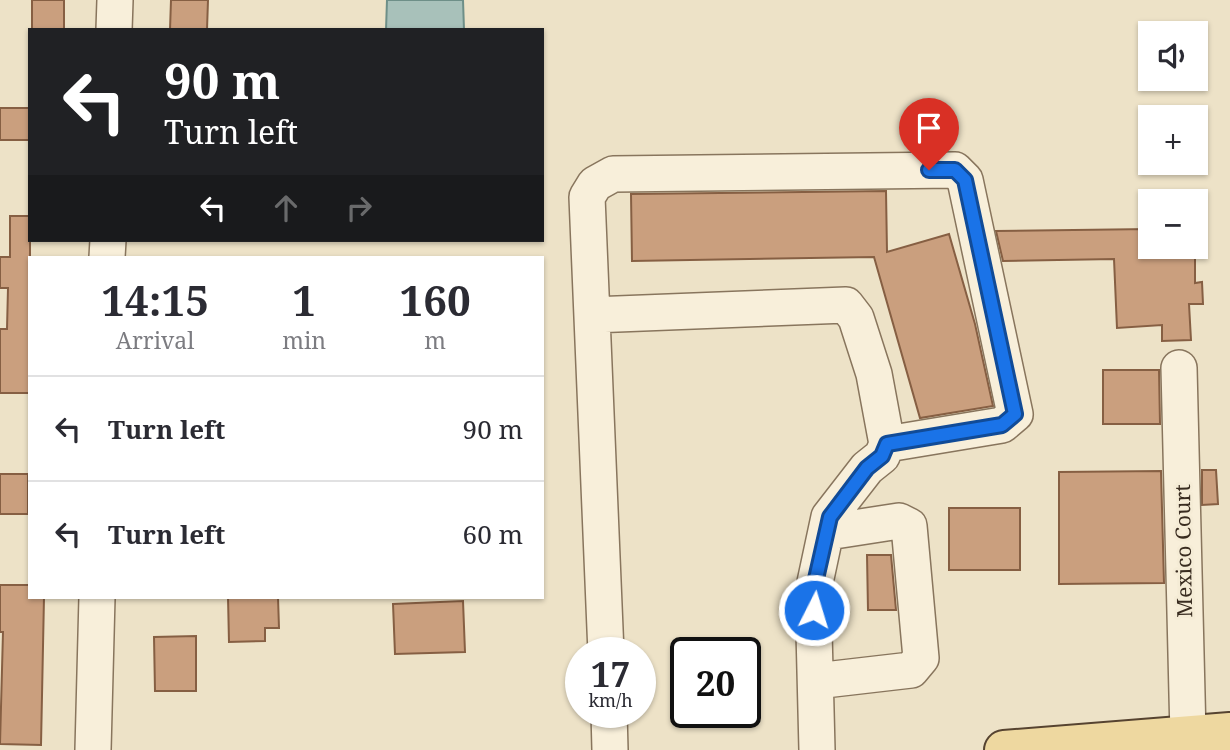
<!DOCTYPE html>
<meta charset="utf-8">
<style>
:root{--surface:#fff;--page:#f2f2f3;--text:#2b2b33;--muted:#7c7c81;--line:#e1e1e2}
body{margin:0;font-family:"Noto Serif",serif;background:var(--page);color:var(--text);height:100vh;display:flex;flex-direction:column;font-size:26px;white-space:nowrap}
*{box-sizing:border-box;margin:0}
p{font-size:23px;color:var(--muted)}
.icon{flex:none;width:38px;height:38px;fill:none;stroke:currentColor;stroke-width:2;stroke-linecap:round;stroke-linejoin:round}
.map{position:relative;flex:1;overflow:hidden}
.details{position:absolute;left:28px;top:256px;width:516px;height:343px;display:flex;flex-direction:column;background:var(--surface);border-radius:0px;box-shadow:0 2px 5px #0004}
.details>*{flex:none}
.banner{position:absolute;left:28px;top:28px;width:516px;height:214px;border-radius:0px;box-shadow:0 2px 5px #0004;background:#202124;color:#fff;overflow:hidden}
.fabs{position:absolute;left:1138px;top:21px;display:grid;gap:14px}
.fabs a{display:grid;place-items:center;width:70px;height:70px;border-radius:0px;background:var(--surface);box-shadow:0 2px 5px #0004;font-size:35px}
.speed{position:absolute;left:565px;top:637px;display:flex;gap:14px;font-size:35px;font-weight:700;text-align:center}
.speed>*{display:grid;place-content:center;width:91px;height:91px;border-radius:50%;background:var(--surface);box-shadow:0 2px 5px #0004;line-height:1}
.speed small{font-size:18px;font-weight:400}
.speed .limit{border:4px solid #111;border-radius:10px;background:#fff;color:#111}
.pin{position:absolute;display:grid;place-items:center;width:60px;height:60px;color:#fff;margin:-72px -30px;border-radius:50% 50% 50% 0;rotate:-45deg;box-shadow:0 0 7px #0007}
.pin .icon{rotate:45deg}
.me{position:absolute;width:77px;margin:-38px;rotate:5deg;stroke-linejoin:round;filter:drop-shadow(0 0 5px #0008)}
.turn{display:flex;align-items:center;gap:24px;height:147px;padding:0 21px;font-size:32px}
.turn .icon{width:91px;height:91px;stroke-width:2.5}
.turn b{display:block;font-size:49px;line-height:60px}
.lanes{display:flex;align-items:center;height:66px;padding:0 21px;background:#0003;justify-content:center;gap:35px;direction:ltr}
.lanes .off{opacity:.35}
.eta{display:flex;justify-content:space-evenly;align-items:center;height:119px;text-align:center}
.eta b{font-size:42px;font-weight:700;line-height:49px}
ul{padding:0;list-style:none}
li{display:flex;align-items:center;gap:21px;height:105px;padding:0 21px;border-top:2px solid var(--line)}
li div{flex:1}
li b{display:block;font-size:26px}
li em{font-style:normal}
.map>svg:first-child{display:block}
.water{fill:#a8c1ba;stroke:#6e8f88;stroke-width:2}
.building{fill:#ca9f7e;stroke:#865f43;stroke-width:2}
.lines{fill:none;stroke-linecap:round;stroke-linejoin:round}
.minor-casing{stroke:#88755d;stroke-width:38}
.major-casing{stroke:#564330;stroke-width:42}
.minor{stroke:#f8efda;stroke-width:35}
.major{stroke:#eed8a0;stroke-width:38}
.route-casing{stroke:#114b97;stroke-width:18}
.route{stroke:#1a73e8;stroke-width:12}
.labels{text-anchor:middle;stroke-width:6;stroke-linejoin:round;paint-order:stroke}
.street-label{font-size:21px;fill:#392c20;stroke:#f5ecd6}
</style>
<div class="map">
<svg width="1230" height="750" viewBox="0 0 1230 750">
<rect width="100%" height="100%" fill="#ede2c7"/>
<path class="water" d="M387,0H463L464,30H386Z"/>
<path class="building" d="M32,0H64V30H32Z
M171,0H208L207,30H170Z
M0,108H30V140H0Z
M886,191L887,252L949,234L975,324L993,406L920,418L874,257L632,261L631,194Z
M10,216H30V393H0V329H7L8,288H0V257H10Z
M1150,229V247H1195V283L1202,282L1203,304H1189L1191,340L1162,341V325L1117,328L1114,259L1003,261L996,231Z
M1103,370H1159L1160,424H1103Z
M1202,470H1216L1218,504L1202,505Z
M1161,471L1164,583L1059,584V472Z
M0,474H28V514H0Z
M949,508H1020V570H949Z
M867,555H891L896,610H868Z
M0,585H30V597H44L41,745L0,744L3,632H0Z
M228,597H278L279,628H265V641L229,642Z
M463,601L465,652L395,654L393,604Z
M196,636V691H155L154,637Z"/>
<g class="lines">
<defs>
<path id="minor" d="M114,30L115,0
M107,257L108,240
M592,315L846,305L856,318L874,374L887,444L882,456L867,468L829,517L813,592L817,750
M1179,368L1188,735
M606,653L587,197L595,184L613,174L955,170L965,180L1015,414L1002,425L887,444
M816,681L911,670L921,658L909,526L899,521L828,532
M609,712L610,750
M93,750L97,597"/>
<path id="major" d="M1004,750L1230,732"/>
</defs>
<use href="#minor" class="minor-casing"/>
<use href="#major" class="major-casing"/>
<use href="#minor" class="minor"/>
<use href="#major" class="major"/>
</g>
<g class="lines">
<defs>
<path id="route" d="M814,610L813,592L830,517L867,468L882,456L887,444L1002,425L1015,414L965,180L955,170H929"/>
</defs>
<use href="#route" class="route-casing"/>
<use href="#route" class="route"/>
</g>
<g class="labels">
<g class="street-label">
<text transform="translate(1184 551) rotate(-91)" y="7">Mexico Court</text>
</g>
</g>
</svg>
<div class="fabs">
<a><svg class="icon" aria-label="sound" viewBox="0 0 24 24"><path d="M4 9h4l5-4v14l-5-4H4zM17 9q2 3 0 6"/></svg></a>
<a>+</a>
<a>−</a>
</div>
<div class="speed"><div>17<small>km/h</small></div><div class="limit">20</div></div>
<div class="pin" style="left:929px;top:170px;background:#d93025"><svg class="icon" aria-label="arrive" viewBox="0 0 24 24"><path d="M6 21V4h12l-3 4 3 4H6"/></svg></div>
<svg class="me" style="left:814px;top:610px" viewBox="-20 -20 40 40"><circle r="17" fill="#1a73e8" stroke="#fff" stroke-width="3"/><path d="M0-11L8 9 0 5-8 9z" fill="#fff"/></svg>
<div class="banner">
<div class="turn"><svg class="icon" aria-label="left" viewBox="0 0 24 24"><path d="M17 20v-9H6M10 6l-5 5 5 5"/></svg><div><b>90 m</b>Turn left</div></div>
<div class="lanes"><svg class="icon" aria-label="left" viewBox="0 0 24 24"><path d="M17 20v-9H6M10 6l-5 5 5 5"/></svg><svg class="icon off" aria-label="ahead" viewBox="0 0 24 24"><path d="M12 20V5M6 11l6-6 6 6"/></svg><svg class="icon off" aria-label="right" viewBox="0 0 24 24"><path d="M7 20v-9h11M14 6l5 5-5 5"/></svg></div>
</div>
<section class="details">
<div class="eta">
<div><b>14:15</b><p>Arrival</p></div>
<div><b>1</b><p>min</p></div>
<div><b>160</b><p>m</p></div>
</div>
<ul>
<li><svg class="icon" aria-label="left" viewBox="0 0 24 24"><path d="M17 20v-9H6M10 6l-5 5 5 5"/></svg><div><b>Turn left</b></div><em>90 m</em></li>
<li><svg class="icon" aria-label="left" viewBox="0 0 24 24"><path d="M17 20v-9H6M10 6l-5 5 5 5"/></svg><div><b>Turn left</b></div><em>60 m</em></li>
</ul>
</section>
</div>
